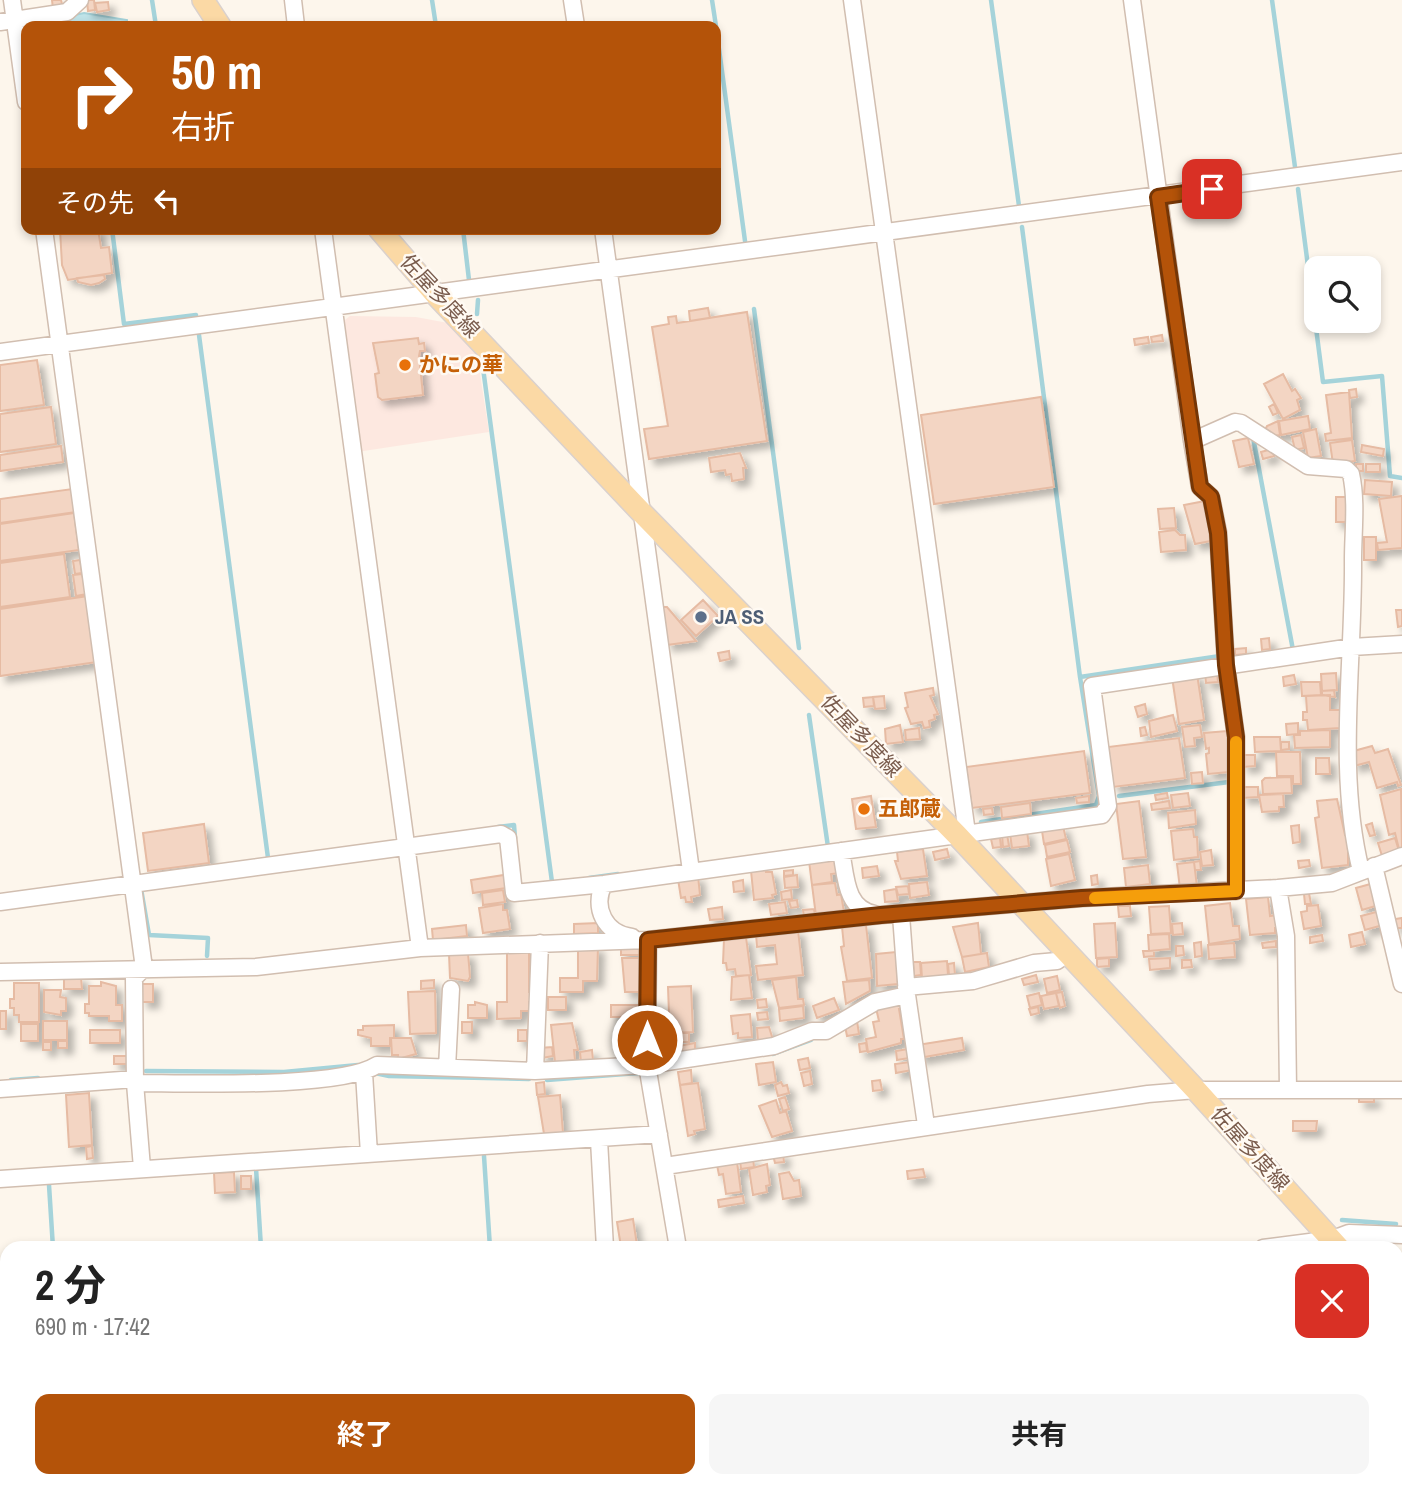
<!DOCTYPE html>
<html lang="ja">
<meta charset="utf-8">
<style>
:root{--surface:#fff;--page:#f6f6f6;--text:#222;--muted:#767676;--accent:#b45309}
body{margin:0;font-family:"Archivo Narrow","Noto Sans JP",sans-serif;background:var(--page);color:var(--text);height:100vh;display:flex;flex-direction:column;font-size:26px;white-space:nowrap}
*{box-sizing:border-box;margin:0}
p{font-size:23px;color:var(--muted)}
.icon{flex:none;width:38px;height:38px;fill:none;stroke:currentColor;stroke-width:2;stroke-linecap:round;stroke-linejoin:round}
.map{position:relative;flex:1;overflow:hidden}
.side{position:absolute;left:0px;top:1241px;width:1404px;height:247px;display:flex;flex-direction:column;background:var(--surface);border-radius:21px 21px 0 0;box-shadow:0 4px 10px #0003}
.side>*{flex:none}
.hud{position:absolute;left:21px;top:21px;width:700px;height:214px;border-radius:14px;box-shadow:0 4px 10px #0003;background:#b45309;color:#fff;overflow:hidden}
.buttons{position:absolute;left:1304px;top:256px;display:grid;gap:14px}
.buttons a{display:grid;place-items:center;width:77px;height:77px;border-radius:14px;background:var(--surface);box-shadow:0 4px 10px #0003;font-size:35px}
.pin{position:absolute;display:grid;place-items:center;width:60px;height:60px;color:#fff;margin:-30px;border-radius:14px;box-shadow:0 4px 10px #0006}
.me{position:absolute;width:77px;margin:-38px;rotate:0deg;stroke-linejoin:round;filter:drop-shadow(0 0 5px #0008)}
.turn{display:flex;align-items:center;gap:24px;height:147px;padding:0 35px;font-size:32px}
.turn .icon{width:91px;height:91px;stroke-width:2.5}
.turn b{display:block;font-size:49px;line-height:60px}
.then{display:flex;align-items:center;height:66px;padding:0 35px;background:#0003;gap:14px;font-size:26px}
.round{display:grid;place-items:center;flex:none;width:74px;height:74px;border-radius:14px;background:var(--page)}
.overview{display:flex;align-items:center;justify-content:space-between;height:119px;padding:0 35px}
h1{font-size:42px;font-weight:700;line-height:52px}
.button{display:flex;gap:14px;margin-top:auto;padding:14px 35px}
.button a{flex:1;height:80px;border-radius:14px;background:var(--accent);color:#fff;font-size:28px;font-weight:700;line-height:80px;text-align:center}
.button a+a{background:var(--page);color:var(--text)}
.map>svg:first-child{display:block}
.commercial{fill:#fde8e0}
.green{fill:#d8ecc9}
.water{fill:#bfe3e8;stroke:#a5d3da;stroke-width:2}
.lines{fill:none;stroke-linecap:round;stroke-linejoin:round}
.stream{stroke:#a5d3da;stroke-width:4.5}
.building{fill:#f3d5c3;stroke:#e6bba3;stroke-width:2;filter:url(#shadow)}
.minor-casing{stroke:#d1beb0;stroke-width:19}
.major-casing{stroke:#dad1cd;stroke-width:24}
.minor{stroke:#fff;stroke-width:16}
.major{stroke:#fbd9a5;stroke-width:21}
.route-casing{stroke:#753606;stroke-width:18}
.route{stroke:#b45309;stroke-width:12}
.slow{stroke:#f59e0b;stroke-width:12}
.food-dot{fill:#e8710a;stroke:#fffaf3;stroke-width:2.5}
.service-dot{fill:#5c6f8a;stroke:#fffaf3;stroke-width:2.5}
.labels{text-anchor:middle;stroke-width:5;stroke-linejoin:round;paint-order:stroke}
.street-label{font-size:21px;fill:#7a5c4d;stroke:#fffaf3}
.food-label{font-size:21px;font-weight:bold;fill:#c56008;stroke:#fffaf3;text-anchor:start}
.service-label{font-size:21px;font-weight:bold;fill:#4e5e75;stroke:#fffaf3;text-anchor:start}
</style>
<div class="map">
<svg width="1402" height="1487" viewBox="0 0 1402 1487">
<defs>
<filter id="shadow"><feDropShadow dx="6" dy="6" stdDeviation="3.5" flood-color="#0004"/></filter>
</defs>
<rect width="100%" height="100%" fill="#fdf6ec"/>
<path class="commercial" d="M350,316L416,317L448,323L477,355L489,432L357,452L340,324Z"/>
<path class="green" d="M7,1441V1480L80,1481L81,1487H0V1442Z
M1291,1481H1396L1397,1487H1291Z"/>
<path class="water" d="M84,13L127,20V26H64L75,15Z"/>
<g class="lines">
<path class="stream" d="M152,0L156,26
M432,0L436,26
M712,0L716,26
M991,0L1019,206
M1272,0L1295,167
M716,27L745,241
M1298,189L1323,382L1382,376L1390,476L1402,478
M1022,227L1080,677
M112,229L124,324L196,315
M463,229L469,280
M754,309L799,648
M477,314L478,300
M199,335L268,858
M483,368L552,882
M1253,437L1293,650
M809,715L828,847
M1119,796L1229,782
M981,822L1096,805L1099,796L1080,677L1220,656
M498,827L514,825L515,838
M589,878L618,874
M141,889L149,935L208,938L207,956
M773,1054L811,1040
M146,1071L284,1072L358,1065
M375,1073L389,1076L529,1079
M11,1080L38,1078
M547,1080L638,1073
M484,1156L490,1248
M256,1168L261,1248
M49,1185L53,1248
M1342,1220L1396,1224
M0,1372L7,1371
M816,1480L817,1487
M1053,1480L1054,1487
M1289,1480V1487
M533,1487L586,1480"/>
</g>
<path class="building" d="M52,0H61L63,8L53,9Z
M87,0H94L95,10L88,11Z
M108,2L109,10L97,12L95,3Z
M60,229H98L101,248L109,247L112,273L68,280L62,265Z
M104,275L105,279L99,283L91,285L78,282L77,278Z
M708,308L710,318L690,321L689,311Z
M747,312L767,441L649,459L644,429L668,426L652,327L669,324L668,317L676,316L677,323Z
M1162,335L1163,341L1152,342L1151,337Z
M1148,337L1149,343L1135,345L1134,339Z
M418,338L419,344L424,343L425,351H420L419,356L423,395L382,400L378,397L375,374L379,373L373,343Z
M37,360L44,405L0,411V365Z
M1283,374L1292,391L1295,389L1301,398L1297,400L1300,410L1283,419L1264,384Z
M1356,389L1357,397L1350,398L1349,390Z
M1349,392L1352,438L1326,441L1325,434L1331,433L1326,395Z
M1041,397L1054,487L934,504L921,415Z
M1274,404L1278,413L1273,415L1269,407Z
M51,407L56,444L0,452V414Z
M1308,416L1310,429L1281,435L1279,421Z
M1278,421L1280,435L1274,436L1265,430L1267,426Z
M1316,429L1321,456L1308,458L1303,432Z
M1301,435L1304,448L1295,450L1292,437Z
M1248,438L1254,464L1239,467L1233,441Z
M1352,440L1355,461L1333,464L1330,443Z
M1362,445L1384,449L1383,456L1361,452Z
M61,446L63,462L0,471V455Z
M1272,449L1274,456L1263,459L1261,452Z
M740,453L746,468H743L744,479L732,481L731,474L726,475L725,470L711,472L709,458Z
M1356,464H1363V471H1356Z
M1366,464H1380V472H1366Z
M1365,480L1392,482L1391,496L1364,494Z
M72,489L76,512L0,523V499Z
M1402,496V548L1378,550L1377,543L1387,542L1379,499Z
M1336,497H1348V522H1336Z
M1205,501L1216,540L1195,544L1184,505Z
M1174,508L1176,528L1160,529L1158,509Z
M74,513L79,550L0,561V524Z
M1175,530L1180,535H1185L1186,550L1161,552L1159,532Z
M1364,537H1376V560H1364Z
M64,554L70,597L0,607V563Z
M80,560L82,573L75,574L73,561Z
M82,574L87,594L76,596L73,575Z
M88,596L97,662L0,676V609Z
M703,600L718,616L696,636L681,620Z
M662,607H667L696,641L667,645Z
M1396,610H1402V626L1398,627Z
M1269,638L1270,649L1262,650L1261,639Z
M1246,648V654L1235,655V649Z
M729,651L730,659L720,661L718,653Z
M1217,673L1218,682L1206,683L1205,674Z
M1336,673L1337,690L1322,691L1321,674Z
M1197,674L1204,720L1179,724L1172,677Z
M1294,675L1296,684L1284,686L1283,677Z
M1301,682H1320L1321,695L1302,696Z
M933,688L934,695L930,696L938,714L934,715L935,719L929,721L930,727L924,728L922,722L911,724L905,708L908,707L905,693Z
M1334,690L1335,697L1322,695V691Z
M1330,695V710H1340V728L1308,730L1307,720H1303V712H1307L1306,696Z
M884,696L885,708L875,709L873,697Z
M873,697L874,706L864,707L863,698Z
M1145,704L1147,714L1138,717L1135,707Z
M1173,715L1177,731L1151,737L1149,721Z
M1298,723V734L1287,735L1286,724Z
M900,725L903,742L886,744L885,729Z
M1200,725L1202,737L1194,738L1195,746L1185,747L1182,727Z
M1145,727L1147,735L1141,736L1140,728Z
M919,728L920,739L906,740L905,730Z
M1330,730V747L1295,748L1294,735H1300V731Z
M1227,731L1232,761H1228L1229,772L1208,774L1206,754L1209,753V748L1206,749L1204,733Z
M1254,737H1280L1281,751L1255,752Z
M1179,738L1185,778L1113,787L1108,747Z
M1281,742H1289V749L1281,750Z
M1372,746L1375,753L1388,749L1401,785L1398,786L1397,782L1377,788L1369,762L1354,766L1350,752Z
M1084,751L1090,793L972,808L966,767Z
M1276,752H1300L1301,784H1293V776H1277Z
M1242,755H1255V766L1243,767Z
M1316,758H1329L1330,774H1316Z
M1202,772L1203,783L1192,784L1191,773Z
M1291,777L1292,793L1263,794L1262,781L1265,778Z
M1242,787H1258V797L1242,798Z
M1401,789L1402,849H1399L1395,833L1389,835L1380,795Z
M1167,793L1168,798L1156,800L1155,795Z
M1188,793L1190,806L1173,808L1171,795Z
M1283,794L1284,807H1279V811L1262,812L1259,795Z
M871,796L876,827L856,829L852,799Z
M1089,796V802L1077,803L1076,798Z
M1337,799L1345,835H1348V865L1322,868L1315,818L1319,817L1317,801Z
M1139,801L1146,857L1123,859L1116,804Z
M1169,801L1170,808L1152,810L1151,804Z
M1030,803L1031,814L1002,818L1001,807Z
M992,808L993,814L984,815L983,809Z
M1195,810L1196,824L1169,828L1168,813Z
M1372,823L1375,835L1370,836L1366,825Z
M204,824L209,863L148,871L143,833Z
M1299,825L1300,842L1293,843L1291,826Z
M1063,826L1066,839L1044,844L1042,831Z
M1193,829L1194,837H1197L1198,857L1174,860L1171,831Z
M1027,831L1029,846L1012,848L1010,834Z
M1007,834L1009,846L1003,847L1002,835Z
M1000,838L1001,847L993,848L991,839Z
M1395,838L1399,851L1382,856L1378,843Z
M1067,840L1070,852L1047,857L1045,845Z
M923,849L927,876L901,879L895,861H898L897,852Z
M947,849L949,857L935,860L933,852Z
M1211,850L1213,865L1202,866L1200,852Z
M1069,854L1075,880L1051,886L1046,859Z
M837,858L839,873L831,874L832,882L812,885L809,861Z
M1309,860L1310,866L1299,868L1298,861Z
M1200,861L1201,870H1195L1194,862Z
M1194,862L1197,887L1180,889L1177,864Z
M1148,865L1150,884L1126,887L1124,868Z
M877,866L879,876L863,878L862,868Z
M766,870V872H772L776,894L772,895L773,898L754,900L751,871Z
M793,870V875L784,876V871Z
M504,875L506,888L473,893L471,880Z
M797,875L798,887L785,888L784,877Z
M1097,875L1098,884L1092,885L1091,876Z
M698,876L700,895L691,897L692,902H686L685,897L681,898L678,879Z
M743,880L744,891L734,892L733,882Z
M927,882L929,895L910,898L909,884Z
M835,883L837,895L841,894L844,912L816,916L812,885Z
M1374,883L1379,905L1362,910L1356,888Z
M908,886L909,894L898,895L896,887Z
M896,889L898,901L885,902L884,891Z
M503,890L505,902L483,905L482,893Z
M791,890L792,899L782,900L781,892Z
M1309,893L1311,904H1305L1304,894Z
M1268,897L1270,916L1277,915L1278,928H1275V933L1250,935L1246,899Z
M797,900L798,907L791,908L789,901Z
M785,902L787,913L771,915L769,904Z
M1230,903L1233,926H1239L1240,939L1209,944L1205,906Z
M503,904V910H507L510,929L483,933L479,908Z
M1318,905L1321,926L1304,929L1301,912L1307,911V906Z
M1118,906H1130L1131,916L1119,917Z
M1169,906L1171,933L1151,934L1149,907Z
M722,907L723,919L710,920L708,909Z
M814,909L815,915L804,917L803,910Z
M1380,911L1383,925L1365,930L1361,916Z
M1402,918V928H1395V919Z
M598,923V933L574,934V924Z
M978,923L981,954L962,957L953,927Z
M1115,923L1117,957L1096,958L1094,924Z
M1182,923L1183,934L1173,935L1172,924Z
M466,925L467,936L433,940L432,929Z
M866,925L872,978L847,981L841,947L844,946L842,927Z
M798,930L803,975L758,980L756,966L777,964L775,945L757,947L756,934Z
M1362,932L1365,944L1351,947L1349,935Z
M1169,934L1170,949L1149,951L1148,935Z
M1322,935L1323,941L1310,943V937Z
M746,937L751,975L736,976L735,969L727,970L726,963H723L724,939Z
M1276,941V947L1263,948L1262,943Z
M1201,942L1202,956L1195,957L1194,943Z
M1234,943L1235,957L1209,959L1208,945Z
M621,946H641L642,955H621Z
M1176,946H1183L1184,955L1176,956Z
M578,947H598L597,981H583V992H560V978H578Z
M507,951H529V992H532V1002H529V1011H521V1018L497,1019V1002H507Z
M1143,951H1154V956L1144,957Z
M896,952L898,984L877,986L876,954Z
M468,953L470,977L468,981L450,978L449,954Z
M987,953L989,967L965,972L962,957Z
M622,958H643V992H625Z
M1109,958V966L1097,967V959Z
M1170,958V968L1150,970L1149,959Z
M1182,960H1191L1192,967L1182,968Z
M947,961L948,975L922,978L921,963Z
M913,962H920L921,975L914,976Z
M954,963L955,975H949L948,964Z
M749,975L752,998L731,1000L732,977Z
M1036,975L1038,982L1024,985L1022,979Z
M1057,976L1060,990L1047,993L1044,979Z
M64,977H81L82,989H64Z
M796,977L798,999H803L804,1005L779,1008L772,980Z
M434,980V988L421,989V981Z
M869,980L870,991L846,1004L843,982Z
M101,982L116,986V1005H122V1021H109V1016H89V1013H85V1004H89V986H101Z
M14,983H39V1022H19V1015H14V1008H10V999H14Z
M142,984H153V1002H142Z
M691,986L693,1032L670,1033V1026H665L664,1014H669L668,987Z
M44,990H61L60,997L66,998V1011H61V1015L44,1012Z
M435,991L436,1033L410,1034L408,992Z
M1062,992L1065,1006L1060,1008L1056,993Z
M1039,993L1042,1005L1030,1008L1027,996Z
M1056,993L1059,1006L1044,1009L1041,996Z
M548,997H566V1010H548Z
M834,998L839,1010L817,1018L813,1006Z
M766,999L767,1007L758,1008L757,1000Z
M475,1002L487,1005V1018H468V1005H475Z
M901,1004L902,1009H899L904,1039H901V1043L868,1052L866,1039L876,1037L873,1022L879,1021L876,1008Z
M611,1005H639V1017H611Z
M803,1006L804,1018L780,1021L779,1009Z
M1038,1007L1039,1013L1031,1015L1029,1009Z
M0,1011H6V1029H0Z
M767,1012L768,1019L758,1020L757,1013Z
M750,1014L752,1037L738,1038V1033L733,1034L731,1016Z
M43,1021H67V1040H43Z
M857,1021L859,1034L847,1036L845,1026Z
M462,1022H472V1033H462Z
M572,1023L578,1050H574L575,1060L555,1062L551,1025Z
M21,1024H38V1041H21Z
M394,1025V1038H390V1046H371V1038L358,1035V1030H363V1026Z
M769,1027L773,1040L758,1042L757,1028Z
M90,1030H120V1043H90Z
M518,1030H527V1041H518Z
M679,1033H689V1042H680Z
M669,1037L670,1044L659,1045V1039Z
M391,1038H411L416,1054L398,1059V1055H392Z
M962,1038L964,1050L919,1058L917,1045Z
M58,1041H67V1048H58Z
M43,1042H51V1050H43Z
M695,1043V1051L674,1054L673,1047Z
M866,1043L867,1051L860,1052L859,1044Z
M552,1047L553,1056L542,1058L540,1048Z
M908,1049L909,1058L897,1060L896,1051Z
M592,1050L593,1060L581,1062L580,1052Z
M114,1056H128V1064H114Z
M808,1058L810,1068L800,1070L798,1060Z
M773,1062L776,1082L759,1085L756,1064Z
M910,1062L912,1070L896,1073L895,1064Z
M691,1070L692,1083L680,1085L678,1072Z
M810,1071L812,1084L804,1086L801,1073Z
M880,1080L882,1090L873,1091L872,1081Z
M544,1082L545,1094L537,1095L536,1083Z
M781,1082L783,1086L787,1085L789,1093L778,1096L775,1085Z
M698,1083L705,1129L694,1131L695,1134L688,1136L680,1085Z
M89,1093L92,1145L69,1147L66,1095Z
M560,1095L563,1133L544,1134L538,1097Z
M1359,1096H1374V1102H1359Z
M785,1097L789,1109L783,1111L779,1099Z
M776,1100L780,1113L786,1111L792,1131L772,1137L759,1106Z
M1293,1121H1317L1316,1131H1293Z
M92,1146L93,1158L87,1159L86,1147Z
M783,1153L784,1162L775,1163L773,1155Z
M753,1158L754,1167L741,1169L740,1160Z
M737,1162L741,1192L726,1194L723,1174L719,1175L717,1165Z
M767,1164L770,1185L766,1186L767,1192L753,1195L749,1169Z
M923,1169L925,1177L908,1179L907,1171Z
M234,1172L235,1192L215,1193L214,1173Z
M789,1172L794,1181L799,1180L801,1196L783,1199L779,1174Z
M241,1176H251V1189H241Z
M743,1196L744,1203L719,1207L718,1200Z
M633,1219L637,1245L621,1247L617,1222Z"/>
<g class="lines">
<defs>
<path id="minor" d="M12,0L26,102
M293,0L296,26
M572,0L576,26
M852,0L967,833
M1132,0L1192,441L1200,487L1211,497L1218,532L1226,665L1236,737V891
M0,22L67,12L80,0
M44,229L144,968
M323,229L420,948
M603,229L691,871
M0,352L1402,162
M1192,441L1235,422L1241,423L1308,466L1346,469L1351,474C1357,501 1353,532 1353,560C1354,663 1336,770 1361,871
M841,851C846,876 845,909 875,914
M1374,866L1402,984
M604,884C592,907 605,934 632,937
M1278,888L1286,936L1288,1090
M0,902L501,834L508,838L514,893L604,884L1102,815L1108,806L1092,686L1352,647L1402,644
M901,915L907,995L926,1125
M648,940L647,1065L678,1248
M0,972L256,967L420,948L648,940L881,915L1082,898L1278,888L1332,883L1402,856
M906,987L973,981L1034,963L1057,961L1067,954
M447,1068L451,989
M535,1071L540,943
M364,1073L369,1154
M135,1083C185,1083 340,1089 377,1065L535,1071L647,1065L774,1046L812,1031H826L875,1002L907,995
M0,1089L135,1079
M599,1140L605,1248
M665,1166L1148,1094L1196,1090H1402
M142,1168L135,1083L134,978L144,968
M0,1179L659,1134
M1263,1248L1333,1239L1349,1233L1402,1235
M1396,1317L1402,1316
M0,1388L7,1387
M0,1434H7
M204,1480L205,1487
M696,1480V1487
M1172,1480L1173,1487"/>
<path id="major" d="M203,0L220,26
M379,229L436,295L643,514L957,835L1196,1090L1339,1248
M1396,1339L1402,1350"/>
</defs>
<use href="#minor" class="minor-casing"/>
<use href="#major" class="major-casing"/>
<use href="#minor" class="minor"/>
<use href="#major" class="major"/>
</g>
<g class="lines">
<defs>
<path id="route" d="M647,1040L648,940L881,915L1082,898L1236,891V737L1226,665L1218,533L1211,497L1200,487L1158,197L1212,189"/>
</defs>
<use href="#route" class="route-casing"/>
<use href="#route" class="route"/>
<path class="slow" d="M1095,898L1236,891V742"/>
</g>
<g class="food-dot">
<circle cx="405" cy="365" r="7"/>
<circle cx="864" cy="809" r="7"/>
</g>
<circle class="service-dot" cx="701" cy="617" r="7"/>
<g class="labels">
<g class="street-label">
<text transform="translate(440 296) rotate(47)" y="7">佐屋多度線</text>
<text transform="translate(861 736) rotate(46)" y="7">佐屋多度線</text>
<text transform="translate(1250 1149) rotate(48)" y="7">佐屋多度線</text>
</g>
<g class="food-label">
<text x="419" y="372">かにの華</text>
<text x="878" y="816">五郎蔵</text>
</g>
<g class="service-label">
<text x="715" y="624">JA SS</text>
</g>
</g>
</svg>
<div class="buttons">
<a><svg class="icon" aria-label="search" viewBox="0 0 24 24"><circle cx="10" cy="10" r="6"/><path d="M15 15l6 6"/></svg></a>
</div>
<div class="pin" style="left:1212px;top:189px;background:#d93025"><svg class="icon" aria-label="arrive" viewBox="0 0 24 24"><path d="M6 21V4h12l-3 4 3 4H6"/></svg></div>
<svg class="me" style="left:647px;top:1040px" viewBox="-20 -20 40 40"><circle r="17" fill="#b45309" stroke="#fff" stroke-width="3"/><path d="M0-11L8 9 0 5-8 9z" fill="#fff"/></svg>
<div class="hud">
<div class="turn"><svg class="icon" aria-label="right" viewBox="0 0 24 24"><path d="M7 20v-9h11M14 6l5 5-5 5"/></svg><div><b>50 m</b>右折</div></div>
<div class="then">その先<svg class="icon" aria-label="left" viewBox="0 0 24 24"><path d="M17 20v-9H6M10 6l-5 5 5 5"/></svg></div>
</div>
<section class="side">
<div class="overview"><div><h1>2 分</h1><p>690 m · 17:42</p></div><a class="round" style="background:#d93025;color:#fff"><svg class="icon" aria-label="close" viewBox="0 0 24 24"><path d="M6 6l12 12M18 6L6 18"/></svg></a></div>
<div class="button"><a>終了</a><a>共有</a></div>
</section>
</div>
